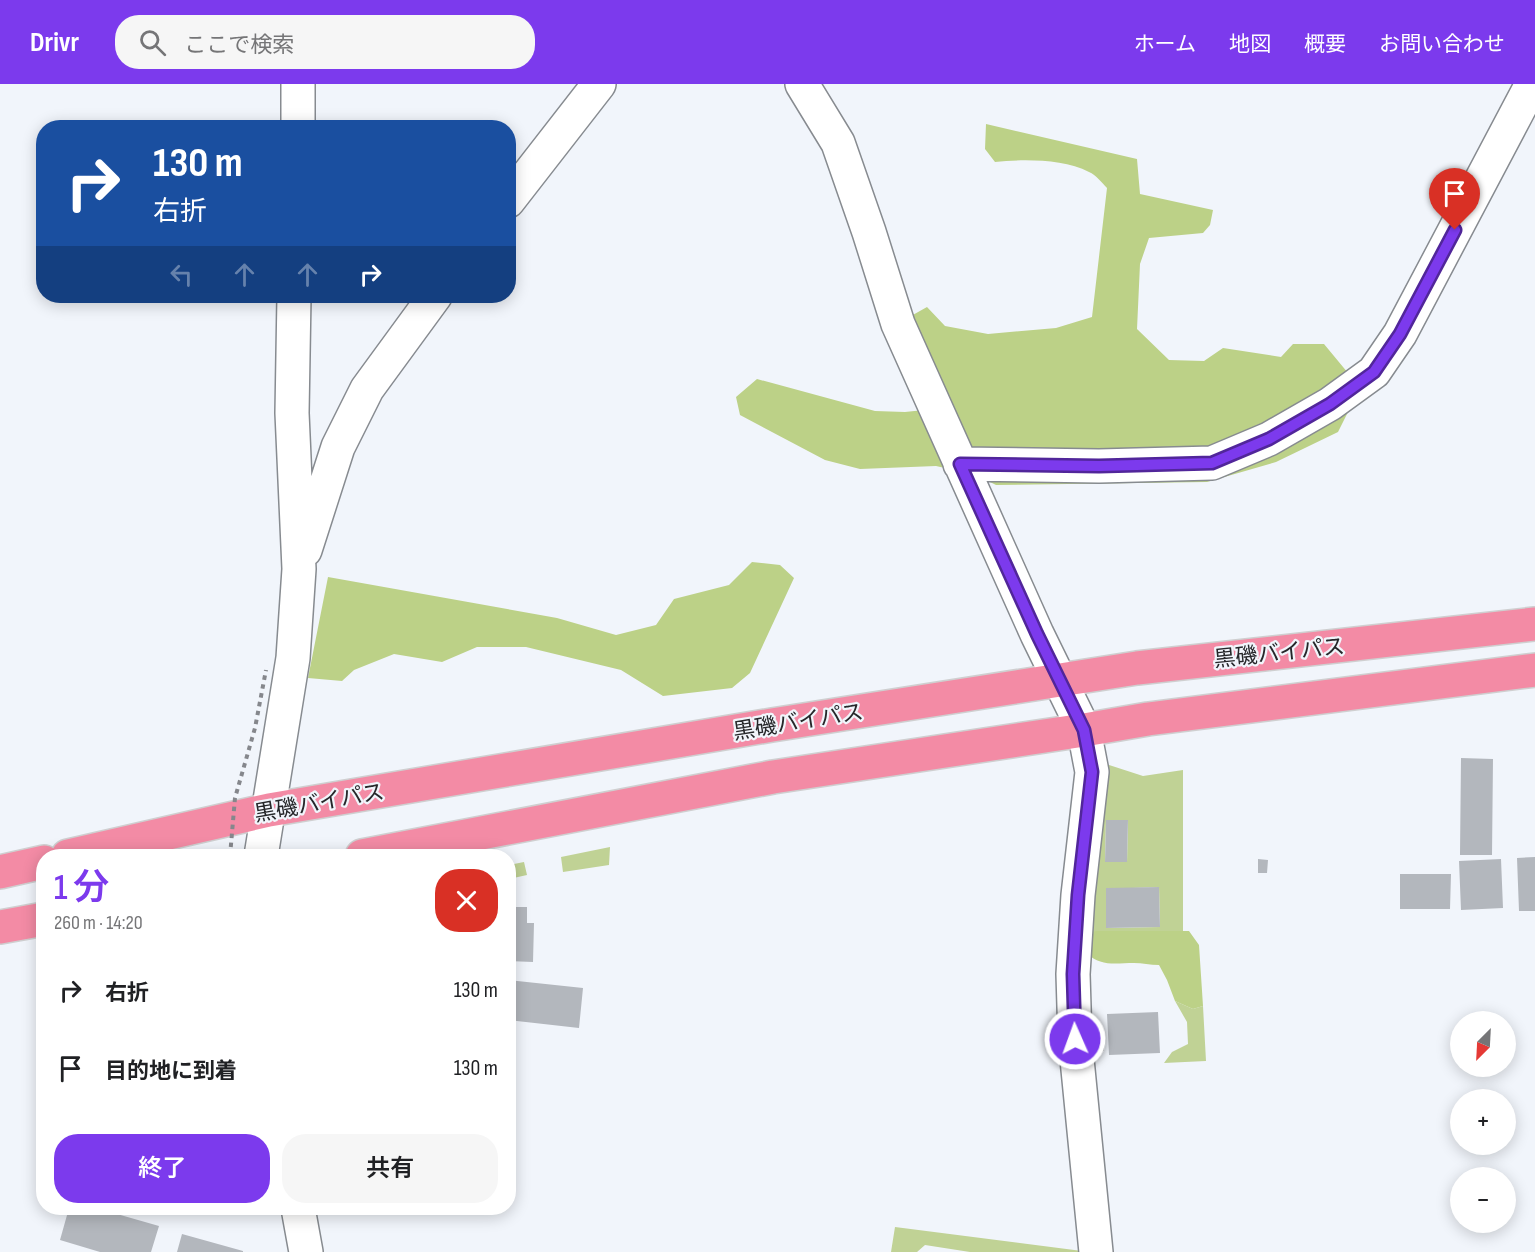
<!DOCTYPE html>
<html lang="ja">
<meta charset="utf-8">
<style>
:root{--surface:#fff;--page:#f6f6f6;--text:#202124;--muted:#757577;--accent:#7c3aed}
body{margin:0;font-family:"Sofia Sans Condensed","Noto Sans JP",sans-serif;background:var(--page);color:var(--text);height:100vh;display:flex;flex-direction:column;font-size:22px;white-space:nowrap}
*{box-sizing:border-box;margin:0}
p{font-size:20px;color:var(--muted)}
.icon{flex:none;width:33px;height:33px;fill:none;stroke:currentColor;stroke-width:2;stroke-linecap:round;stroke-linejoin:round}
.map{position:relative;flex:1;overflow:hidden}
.side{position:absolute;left:36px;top:765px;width:480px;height:366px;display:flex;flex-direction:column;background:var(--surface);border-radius:24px;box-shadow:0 3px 15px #0003}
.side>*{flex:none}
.banner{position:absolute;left:36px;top:36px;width:480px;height:183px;border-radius:24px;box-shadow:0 3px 15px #0003;background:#1a4fa0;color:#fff;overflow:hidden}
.needle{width:39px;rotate:204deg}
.tools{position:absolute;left:1450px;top:927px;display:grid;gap:12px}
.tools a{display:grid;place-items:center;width:66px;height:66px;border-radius:50%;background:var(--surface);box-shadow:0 3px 15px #0003;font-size:30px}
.pin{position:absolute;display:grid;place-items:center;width:51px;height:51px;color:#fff;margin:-62px -26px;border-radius:50% 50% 50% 0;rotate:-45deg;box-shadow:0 0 6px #0007}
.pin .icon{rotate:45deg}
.me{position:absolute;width:66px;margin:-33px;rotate:358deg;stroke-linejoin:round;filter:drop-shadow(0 0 4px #0008)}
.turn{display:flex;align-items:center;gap:21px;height:126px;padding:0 18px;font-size:27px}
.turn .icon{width:78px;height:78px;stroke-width:2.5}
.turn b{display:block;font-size:42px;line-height:51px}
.lanes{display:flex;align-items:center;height:57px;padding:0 18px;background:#0003;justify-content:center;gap:30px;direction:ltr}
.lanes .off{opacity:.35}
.round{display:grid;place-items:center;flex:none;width:63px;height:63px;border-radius:24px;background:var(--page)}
.summary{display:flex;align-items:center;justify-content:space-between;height:102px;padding:0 18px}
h1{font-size:36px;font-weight:600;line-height:45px;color:var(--accent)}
.action{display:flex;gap:12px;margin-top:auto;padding:12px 18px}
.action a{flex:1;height:69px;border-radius:24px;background:var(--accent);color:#fff;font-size:24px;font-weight:600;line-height:69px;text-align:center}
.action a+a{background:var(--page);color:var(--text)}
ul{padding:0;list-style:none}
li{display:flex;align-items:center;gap:18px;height:78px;padding:0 18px}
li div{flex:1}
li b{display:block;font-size:22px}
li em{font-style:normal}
header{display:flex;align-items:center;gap:36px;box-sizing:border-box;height:84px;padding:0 30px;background:var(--accent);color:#fff}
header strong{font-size:28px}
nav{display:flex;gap:33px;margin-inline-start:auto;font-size:21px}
.search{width:420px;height:54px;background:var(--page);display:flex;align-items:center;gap:15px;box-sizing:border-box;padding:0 21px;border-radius:24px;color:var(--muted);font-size:22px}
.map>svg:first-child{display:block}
.green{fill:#c0d295;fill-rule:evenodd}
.forest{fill:#bcd187}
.building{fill:#b3b7bd}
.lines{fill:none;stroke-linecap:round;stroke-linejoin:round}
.minor-casing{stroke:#878b90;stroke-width:36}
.highway-casing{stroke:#cfcfd0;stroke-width:36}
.minor{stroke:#fff;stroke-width:33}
.highway{stroke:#f38ba5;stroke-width:33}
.path-bridge{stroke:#85878c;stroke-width:4;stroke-dasharray:4.5 4.5;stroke-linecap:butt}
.route-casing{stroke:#51269a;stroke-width:15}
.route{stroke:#7c3aed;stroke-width:10}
.labels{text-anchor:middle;stroke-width:4.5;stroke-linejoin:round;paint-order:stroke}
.street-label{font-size:22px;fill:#26272a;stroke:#f1f5fb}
</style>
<header>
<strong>Drivr</strong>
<div class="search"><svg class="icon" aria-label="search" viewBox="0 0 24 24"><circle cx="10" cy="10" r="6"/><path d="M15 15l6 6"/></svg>ここで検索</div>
<nav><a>ホーム</a><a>地図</a><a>概要</a><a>お問い合わせ</a></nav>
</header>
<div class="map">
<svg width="1535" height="1168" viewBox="0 0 1535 1168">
<rect width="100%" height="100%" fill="#f1f5fb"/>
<path class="green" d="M1106,680L1143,692L1183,686V847L1089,848ZM1106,736L1128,737L1127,778H1105ZM1159,803L1160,843L1106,844V805Z
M610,763L609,781L563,788L561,773Z
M524,778L527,791L509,795V781Z
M1175,917L1193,925L1203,922L1206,977L1164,979L1172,968L1188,960L1187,938Z
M895,1143L1082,1167V1168H970L925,1161L917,1168H891Z"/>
<path class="forest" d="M986,40L1137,75L1140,110L1213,126L1210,141L1203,149L1149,154L1140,180L1137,245L1169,276L1204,277L1223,264L1281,273L1293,260H1324L1348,289L1350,324L1338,348L1276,378L1207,398L996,401L976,391L936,382L860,385L825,376L740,331L736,313L757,295L875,327L905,328L943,324L911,232L927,223L945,242L988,250L1056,244L1092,233L1107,104C1102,99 1096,91 1089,88C1063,75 1024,75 995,78L985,65Z
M752,478L780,481L794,494L750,589L732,604L663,612L621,586L526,563H477L442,578L394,570L354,586L342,597L308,594L328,493L557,534L616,551L656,541L674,515L729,501Z
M1097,847H1189L1199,861L1203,922L1193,925L1175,917L1167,896L1159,881C1150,881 1142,879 1134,879C1116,879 1100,883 1087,869L1089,848Z"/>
<path class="building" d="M1461,674L1493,675L1492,771H1460Z
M1106,736H1128L1127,778H1105Z
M1535,773V827H1519L1517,774Z
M1258,775L1268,776L1267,789H1258Z
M1501,775L1503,824L1461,826L1459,777Z
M1400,790H1451L1450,825H1400Z
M1159,803L1160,843L1106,844V804Z
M508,823H527V839H534L533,878L508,877Z
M508,896L583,904L579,944L508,936Z
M1158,928L1160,969L1109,971L1107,930Z
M1090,945H1103L1104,967H1091Z
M69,1124H96L159,1142L151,1168H100L60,1156Z
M182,1150L243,1167V1168H177Z"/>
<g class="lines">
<defs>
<path id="minor" d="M802,0L838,59L869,148L898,240L1037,550L1084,646L1092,688L1078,811L1073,890L1075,955L1096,1168
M298,44V0
M508,117L599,0
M960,380L1099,382L1212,379L1269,355L1330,320L1374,288L1400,250L1532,0
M305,466L338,363L367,305L435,212
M261,772L293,574L299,485L292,329L294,212
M298,1124L306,1168"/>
<path id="highway" d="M68,772L269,726L772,641L1137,584L1535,540
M362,772L773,693L1084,646L1148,635L1535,586
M0,788L44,778
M0,843L44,835"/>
</defs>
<use href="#minor" class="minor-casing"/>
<use href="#highway" class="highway-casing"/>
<use href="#minor" class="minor"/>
<use href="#highway" class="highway"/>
<path class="path-bridge" d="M230,772L235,714L255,644L266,586"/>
</g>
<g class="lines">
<defs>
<path id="route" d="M1075,955L1073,890L1078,811L1092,688L1084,646L1037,550L960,380L1099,382L1212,379L1269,355L1330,320L1374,288L1400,250L1455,146"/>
</defs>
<use href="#route" class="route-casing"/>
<use href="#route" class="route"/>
</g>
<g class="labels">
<g class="street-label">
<text transform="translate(1279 568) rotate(-6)" y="8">黒磯バイパス</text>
<text transform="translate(798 637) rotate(-9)" y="8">黒磯バイパス</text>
<text transform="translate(319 718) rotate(-10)" y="8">黒磯バイパス</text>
</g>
</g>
</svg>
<div class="tools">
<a><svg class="needle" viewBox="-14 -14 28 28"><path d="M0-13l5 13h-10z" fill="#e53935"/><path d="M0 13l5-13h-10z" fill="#757577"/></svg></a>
<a>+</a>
<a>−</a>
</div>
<div class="pin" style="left:1455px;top:146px;background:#d93025"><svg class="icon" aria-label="arrive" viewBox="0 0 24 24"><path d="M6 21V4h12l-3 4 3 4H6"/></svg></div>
<svg class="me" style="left:1075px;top:955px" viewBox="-20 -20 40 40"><circle r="17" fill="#7c3aed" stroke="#fff" stroke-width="3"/><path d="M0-11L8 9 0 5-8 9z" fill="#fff"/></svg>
<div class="banner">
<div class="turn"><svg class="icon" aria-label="right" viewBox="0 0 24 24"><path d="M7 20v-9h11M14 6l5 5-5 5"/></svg><div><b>130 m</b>右折</div></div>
<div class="lanes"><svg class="icon off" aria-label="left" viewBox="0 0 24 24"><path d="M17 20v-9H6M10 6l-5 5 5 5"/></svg><svg class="icon off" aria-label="ahead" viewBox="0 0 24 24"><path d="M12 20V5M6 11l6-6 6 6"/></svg><svg class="icon off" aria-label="ahead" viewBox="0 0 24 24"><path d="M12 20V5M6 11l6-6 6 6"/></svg><svg class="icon" aria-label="right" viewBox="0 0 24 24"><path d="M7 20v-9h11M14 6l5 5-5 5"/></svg></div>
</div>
<section class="side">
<div class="summary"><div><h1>1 分</h1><p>260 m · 14:20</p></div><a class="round" style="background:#d93025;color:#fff"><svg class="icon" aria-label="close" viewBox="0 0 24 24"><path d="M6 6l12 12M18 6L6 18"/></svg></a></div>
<ul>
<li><svg class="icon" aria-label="right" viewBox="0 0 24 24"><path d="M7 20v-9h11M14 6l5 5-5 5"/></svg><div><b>右折</b></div><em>130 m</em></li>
<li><svg class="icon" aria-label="arrive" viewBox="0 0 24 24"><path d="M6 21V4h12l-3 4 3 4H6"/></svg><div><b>目的地に到着</b></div><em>130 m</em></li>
</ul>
<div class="action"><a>終了</a><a>共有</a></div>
</section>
</div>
